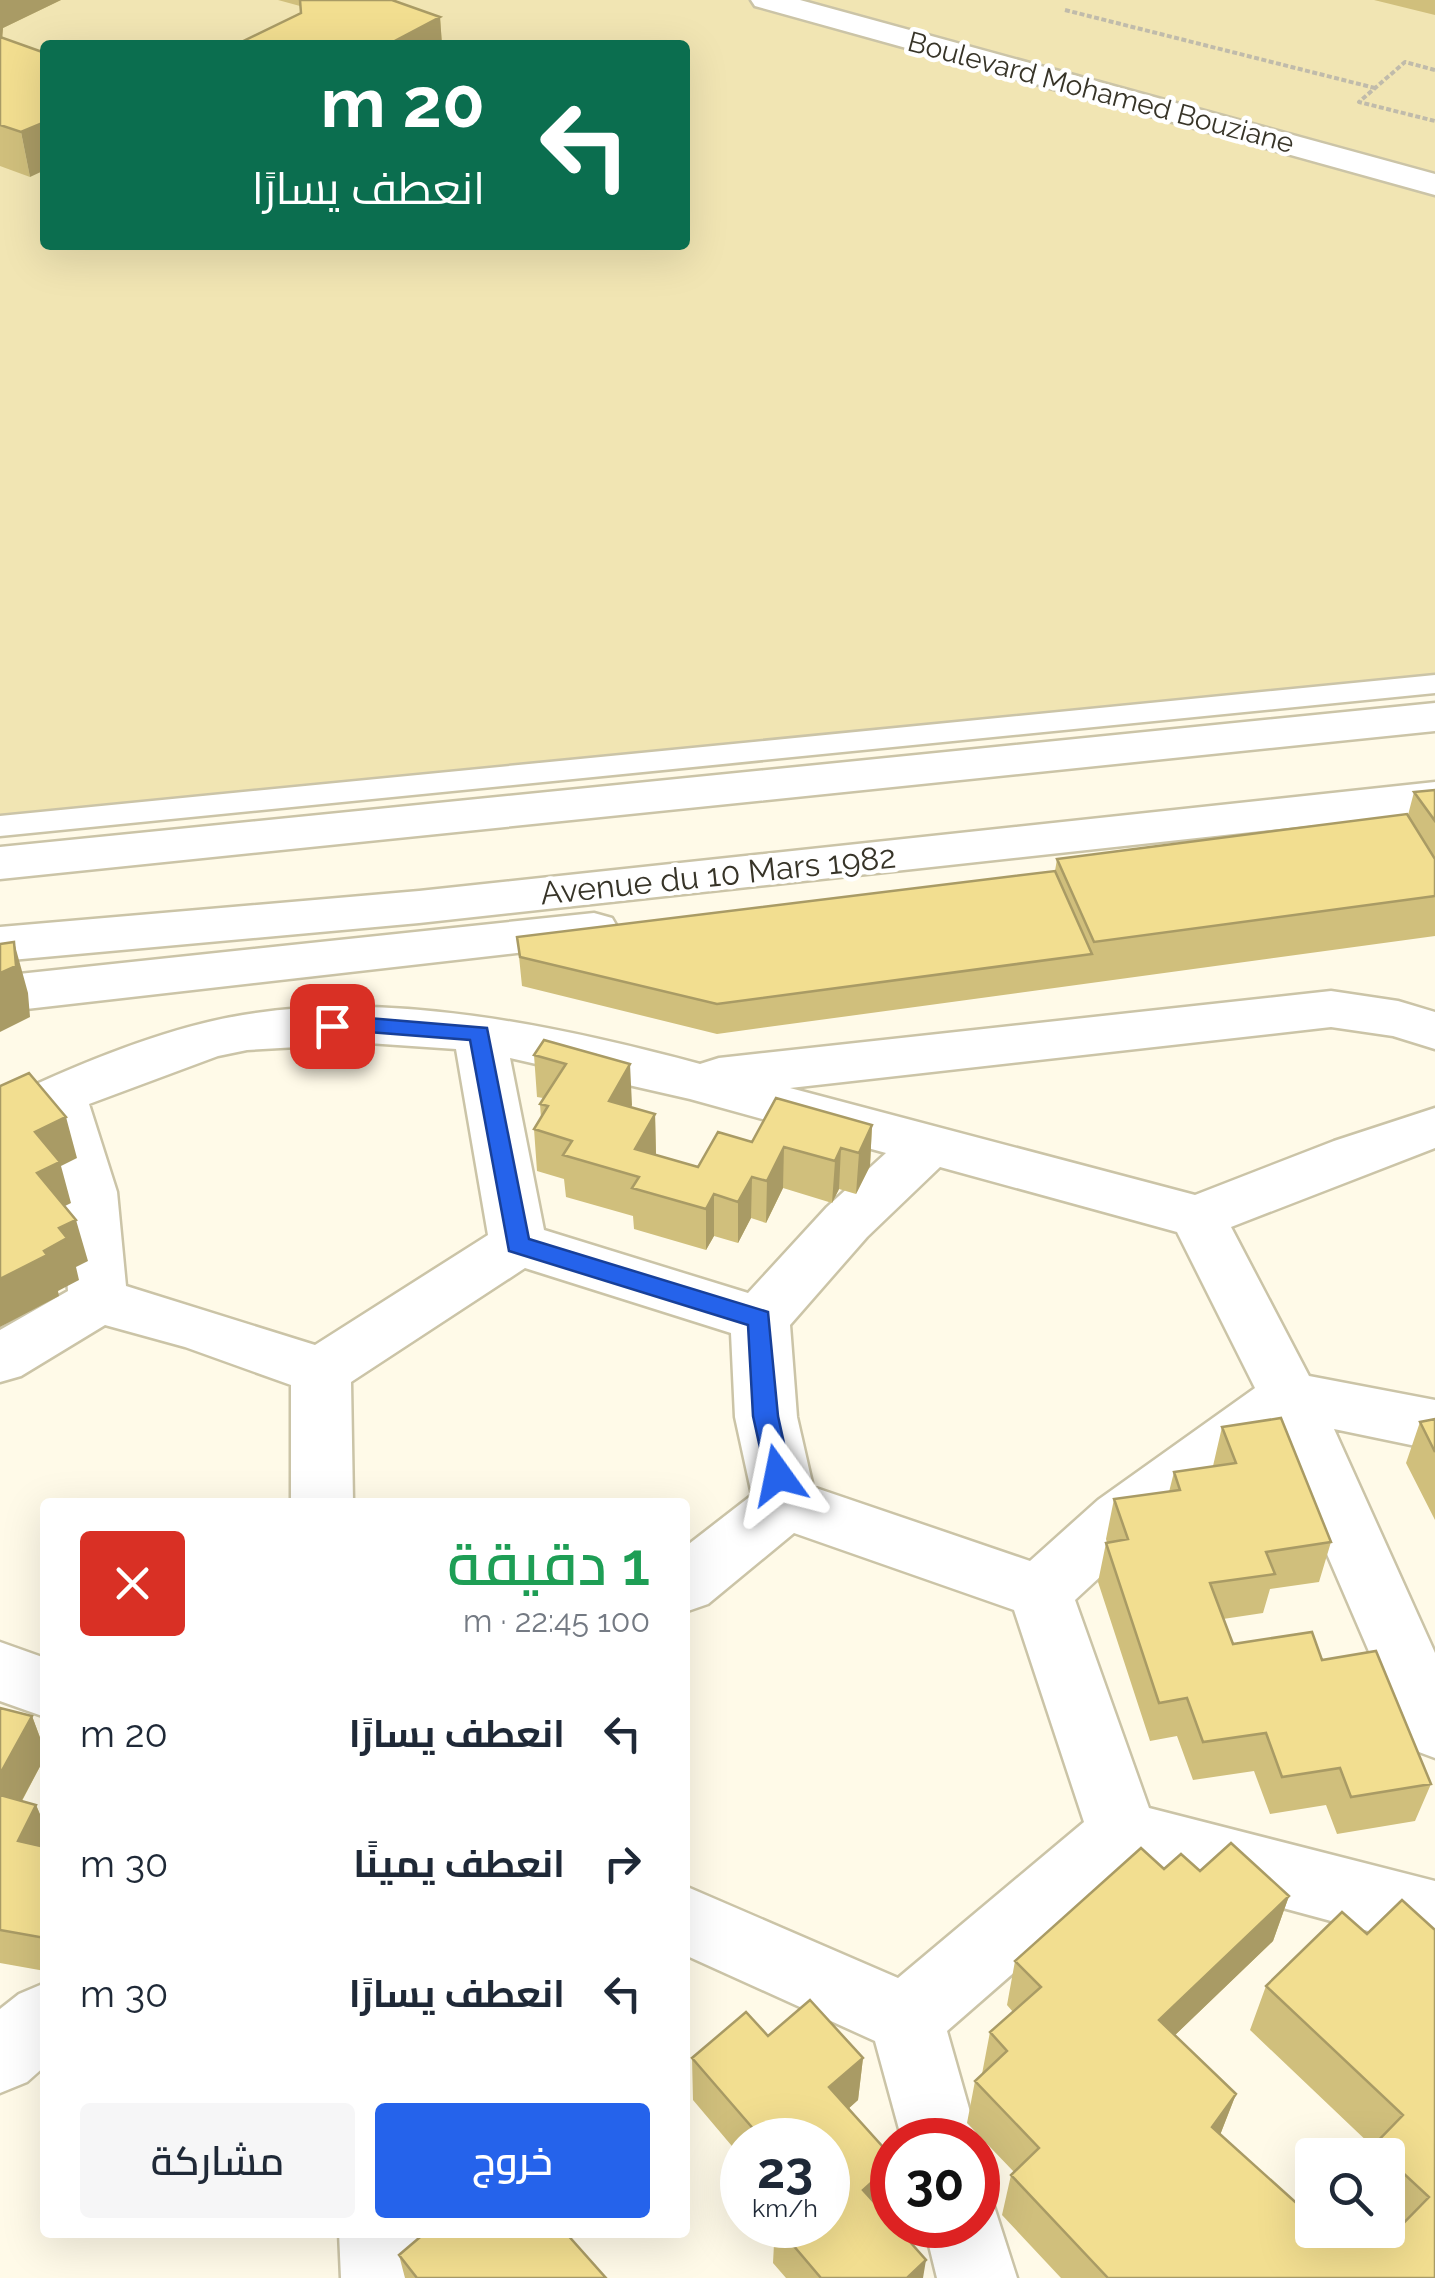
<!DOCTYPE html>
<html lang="ar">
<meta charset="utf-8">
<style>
:root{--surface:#fff;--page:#f6f6f7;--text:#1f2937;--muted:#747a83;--accent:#2563eb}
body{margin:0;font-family:Raleway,Cairo,sans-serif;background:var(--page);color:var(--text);direction:rtl;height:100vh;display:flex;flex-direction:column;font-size:38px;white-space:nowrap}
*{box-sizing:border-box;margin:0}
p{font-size:32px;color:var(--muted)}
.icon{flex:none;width:55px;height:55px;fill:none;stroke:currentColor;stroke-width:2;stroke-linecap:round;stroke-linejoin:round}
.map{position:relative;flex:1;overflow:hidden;direction:ltr}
.drawer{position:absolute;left:40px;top:1498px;width:650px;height:740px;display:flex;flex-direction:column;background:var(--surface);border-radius:10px;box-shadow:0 10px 40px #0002;direction:rtl}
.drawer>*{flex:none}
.hud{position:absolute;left:40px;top:40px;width:650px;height:210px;border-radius:10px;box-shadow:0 10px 40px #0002;direction:rtl;background:#0b6e4f;color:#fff;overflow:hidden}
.fabs{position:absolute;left:1295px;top:2138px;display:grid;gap:20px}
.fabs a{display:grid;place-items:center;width:110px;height:110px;border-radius:10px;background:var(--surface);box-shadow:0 10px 40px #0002;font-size:50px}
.speed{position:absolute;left:720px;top:2118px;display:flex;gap:20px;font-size:50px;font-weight:700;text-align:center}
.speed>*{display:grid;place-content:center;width:130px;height:130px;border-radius:50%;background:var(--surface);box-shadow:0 10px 40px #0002;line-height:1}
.speed small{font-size:25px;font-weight:400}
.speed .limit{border:15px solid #d22;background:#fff;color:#111}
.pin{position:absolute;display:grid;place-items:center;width:85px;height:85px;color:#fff;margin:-42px;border-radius:20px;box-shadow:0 5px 15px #0006}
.me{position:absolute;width:110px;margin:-55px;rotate:348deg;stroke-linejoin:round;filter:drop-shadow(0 0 8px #0008)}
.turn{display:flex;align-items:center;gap:35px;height:210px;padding:0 40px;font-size:45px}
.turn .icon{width:130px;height:130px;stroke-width:2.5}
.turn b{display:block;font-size:70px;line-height:85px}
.round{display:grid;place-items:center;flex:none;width:105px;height:105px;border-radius:10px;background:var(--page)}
.overview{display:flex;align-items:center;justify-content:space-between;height:170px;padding:0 40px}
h1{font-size:60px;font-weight:600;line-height:75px;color:#1e9e55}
.action{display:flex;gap:20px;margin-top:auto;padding:20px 40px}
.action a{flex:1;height:115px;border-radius:10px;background:var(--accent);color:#fff;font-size:40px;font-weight:600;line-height:115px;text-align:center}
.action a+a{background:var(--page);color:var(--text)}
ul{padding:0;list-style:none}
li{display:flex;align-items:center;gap:30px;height:130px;padding:0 40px}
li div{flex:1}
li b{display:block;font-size:38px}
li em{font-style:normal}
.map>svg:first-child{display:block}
.green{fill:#f1e5b3;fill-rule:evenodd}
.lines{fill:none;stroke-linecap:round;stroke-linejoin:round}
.lane-casing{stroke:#cbc4a7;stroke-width:5}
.street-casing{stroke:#cbc4a7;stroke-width:5}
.secondary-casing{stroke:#cbc4a7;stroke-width:5}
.primary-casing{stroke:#cbc4a7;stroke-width:5}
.path{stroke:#c0bbab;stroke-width:4;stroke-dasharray:5 2.5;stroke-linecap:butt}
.lane{fill:#fff;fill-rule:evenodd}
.street{fill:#fff;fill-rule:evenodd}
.secondary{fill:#fff;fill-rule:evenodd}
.primary{fill:#fff;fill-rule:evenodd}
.wall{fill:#d0bf7c}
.shaded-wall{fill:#a99b65}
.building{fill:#f2de90;stroke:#a99b65;stroke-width:2.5}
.route{fill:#2563eb;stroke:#184099;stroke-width:2.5}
.labels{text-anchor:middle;stroke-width:9;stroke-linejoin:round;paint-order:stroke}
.far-street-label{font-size:28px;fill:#373428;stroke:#fff}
.street-label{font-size:32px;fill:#373428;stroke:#fff}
</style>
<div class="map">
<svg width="1435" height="2278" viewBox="0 0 1435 2278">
<rect width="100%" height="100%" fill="#fffae8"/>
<path class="green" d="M0,0H1435V684L0,827ZM45,45H685V245H45Z"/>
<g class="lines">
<defs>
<path id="lane" d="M1435,675V693L0,836V816Z"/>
<path id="street" d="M594,913L612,918L619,930L612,942L0,1012V976Z
M1331,991L1398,1001L1435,1012V1049L1393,1036L1331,1027L790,1088L1195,1195L1334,1141L1435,1108V1148L1231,1227L1309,1376L1435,1400V1450L1334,1429L1435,1653V1758L1411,1749L1277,1438L1142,1538L1075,1600L1149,1808L1435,1881V1949L1134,1868L947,2031L978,2140V2142L902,2140L875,2041L685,1955V1886L898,1978L1084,1822L1014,1610L794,1533L708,1604L685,1612V1547L752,1495L735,1417L731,1333L525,1268L351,1382L353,1502H291V1385L185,1347L105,1325L21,1376L0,1382V1330L68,1291L61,1192L41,1127L0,1144V1101C73,1066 163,1028 243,1015C390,990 558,1026 700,1064L719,1058ZM368,1043L456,1049L488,1235L315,1345L126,1286L117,1192L89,1104L218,1056L247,1050ZM510,1058L690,1099L886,1153L827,1207L748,1293L544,1230ZM940,1167L1177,1232L1255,1388L1098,1500L1030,1561L813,1487L797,1417L790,1325L867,1237Z
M0,1642L45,1658V1717L0,1701Z
M45,1983V2066L27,2082L0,2093V2009L19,1994Z
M978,2192L991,2197L1017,2278H937L924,2225H978Z
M339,2232H417L421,2278H341Z"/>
<path id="secondary" d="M751,0H800L1435,174V195L755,6Z"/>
<path id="primary" d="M1435,703V731L0,879V847Z
M1435,782V812L419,923L0,961V927L419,891Z"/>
</defs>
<use href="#lane" class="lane-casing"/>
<use href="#street" class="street-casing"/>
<use href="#secondary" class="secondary-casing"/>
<use href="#primary" class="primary-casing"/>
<path class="path" d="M1065,10L1375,88
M1435,70L1405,62L1359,102L1435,121"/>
<use href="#lane" class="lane"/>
<use href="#street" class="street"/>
<use href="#secondary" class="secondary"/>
<use href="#primary" class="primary"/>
</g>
<path class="wall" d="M0,0H61L3,28L2,38L30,177L0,166Z
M278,0H397L395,1L440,17L442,45H235L301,13L300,6Z
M1374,0H1435V15Z
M1435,790V936L717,1034L522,986L517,937L1055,871L1057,859L1408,815L1414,792Z
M544,1040L632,1105L631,1107L655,1114L656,1155L698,1167L752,1142L872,1125L870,1166L856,1194L839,1189L832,1203L783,1188L766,1223L751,1218L738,1243L714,1236L706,1250L634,1229L633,1216L566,1197L564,1179L537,1171L534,1129L541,1118L540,1104L543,1098L537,1097L534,1055Z
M1435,1419V1520L1406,1463L1420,1422Z
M1222,1427L1331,1542L1319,1582L1270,1589L1263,1613L1223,1619L1233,1644L1322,1660L1431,1784L1415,1821L1337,1834L1326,1805L1270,1814L1254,1771L1193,1780L1177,1736L1150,1741L1098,1582L1106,1543H1107L1106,1539L1114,1499L1169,1492L1174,1472L1213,1466Z
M0,1708L32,1716L45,1751V1757L22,1801L36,1805L45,1826V1971L0,1963Z
M1164,1869L1200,1871L1289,1896L1273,1941L1175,2035L1236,2094L1220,2135L1303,2209L1385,2242L1398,2229L1388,2218V2155H1369L1373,2147L1250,2030L1266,1986L1367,1934L1402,1900L1435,2278H1061L1002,2215L1011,2175L1014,2172L967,2123L975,2081L982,2074L990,2032L1013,2012L1007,2005L1015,1961Z
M768,2036L863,2058L858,2100L849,2108L892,2157L891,2201L881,2210L923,2278H786L773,2263L775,2225H828V2140H742V2158L693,2100L692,2058Z
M416,2232H565L606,2278H405L399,2255L420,2238Z"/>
<path class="shaded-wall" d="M0,0H61L3,28L0,67Z
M440,17L442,45H387Z
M45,122V170L30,177L21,132Z
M14,942L28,993L30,1017L0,1032V973Z
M630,1064L632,1105L611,1143L609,1101Z
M655,1114L656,1155L635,1149Z
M66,1117L77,1158L61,1166L71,1203L49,1214L37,1173L35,1132Z
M872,1125L870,1166L856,1194L859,1153Z
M784,1147L783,1188L766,1223L767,1181Z
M841,1148L839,1189L832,1203L835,1161Z
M752,1177L751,1218L738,1243V1202Z
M714,1194V1236L706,1250V1209Z
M76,1220L88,1261L76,1267L79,1280L58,1291L59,1296L0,1327V1279L44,1251L59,1228Z
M32,1716L45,1751V1757L6,1830L0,1816V1774Z
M36,1805L45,1826V1855L18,1841Z
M1289,1896L1273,1941L1146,2063L1159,2020Z
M863,2058L858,2100L826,2129L829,2087Z
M1236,2094L1220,2135L1212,2127Z
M892,2164L891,2201L859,2229L863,2190Z
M926,2260L923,2278H907Z"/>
<path class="building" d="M300,0H392L440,17L387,45H235L301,13Z
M0,37L45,53V122L21,132L0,125Z
M1435,790V821L1414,792Z
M1407,814L1435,859V896L1094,942L1057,859Z
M1055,871L1092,954L717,1004L520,957L517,937Z
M14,942L16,966L0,973V944Z
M544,1040L630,1064L609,1101L655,1114L635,1149L698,1167L718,1132L752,1142L776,1098L872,1125L859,1153L841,1148L835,1161L784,1147L767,1181L752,1177L738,1202L714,1194L706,1209L632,1188L639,1177L563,1155L572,1141L534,1129L548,1106L540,1104L566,1064L534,1055Z
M29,1073L66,1117L35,1132L60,1162L37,1173L76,1220L59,1228L67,1238L44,1251L47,1255L0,1279V1086Z
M1281,1418L1331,1542L1266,1552L1275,1574L1210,1583L1233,1644L1312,1632L1322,1660L1376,1651L1431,1784L1351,1797L1340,1768L1282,1777L1266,1733L1203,1742L1187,1698L1159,1703L1106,1543L1128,1539L1114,1499L1180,1490L1174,1472L1236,1463L1222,1427Z
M1435,1419V1452L1420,1422Z
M0,1708L32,1716L0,1774Z
M0,1795L36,1805L18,1841L45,1847V1938L0,1930Z
M1231,1843L1289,1896L1159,2020L1236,2094L1212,2127L1303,2209L1312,2200V2230H1372L1385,2242L1429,2197L1388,2159V2155H1383L1373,2146L1403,2115L1266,1986L1342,1912L1367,1934L1402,1900L1435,1930V2278H1108L1011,2175L1039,2148L975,2081L1007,2051L990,2032L1041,1987L1015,1961L1141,1848L1164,1869L1181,1854L1200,1871Z
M810,2000L863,2058L829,2087L892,2157V2164L863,2190L892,2222V2225H895L926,2260L907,2278H821L776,2225H828V2140H763L692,2058L746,2012L768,2036Z
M426,2232H565L606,2278H417L399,2255Z"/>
<path class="route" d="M368,1018L487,1028L529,1239L768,1312L778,1416L791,1475L788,1482L778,1486L769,1482L766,1475L753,1416L748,1325L509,1251L470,1040L368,1032L332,1034L321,1026L332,1019Z"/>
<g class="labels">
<g class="far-street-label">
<text transform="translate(1101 92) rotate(15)" y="10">Boulevard Mohamed Bouziane</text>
</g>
<g class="street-label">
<text transform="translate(718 875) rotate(-6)" y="11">Avenue du 10 Mars 1982</text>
</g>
</g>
</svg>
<div class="fabs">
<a><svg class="icon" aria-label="search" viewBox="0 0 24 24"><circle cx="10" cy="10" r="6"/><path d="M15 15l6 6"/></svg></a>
</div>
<div class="speed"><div>23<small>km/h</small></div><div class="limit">30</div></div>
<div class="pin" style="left:332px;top:1026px;background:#d93025"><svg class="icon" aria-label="arrive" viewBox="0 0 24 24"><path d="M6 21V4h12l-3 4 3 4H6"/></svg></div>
<svg class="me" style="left:778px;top:1475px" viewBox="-20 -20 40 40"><path d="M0-17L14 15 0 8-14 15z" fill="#2563eb" stroke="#fff" stroke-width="4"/></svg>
<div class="hud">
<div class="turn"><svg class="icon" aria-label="left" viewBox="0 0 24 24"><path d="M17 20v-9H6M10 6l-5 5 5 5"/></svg><div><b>20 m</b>انعطف يسارًا</div></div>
</div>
<section class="drawer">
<div class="overview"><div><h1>1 دقيقة</h1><p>100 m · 22:45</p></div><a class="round" style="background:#d93025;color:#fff"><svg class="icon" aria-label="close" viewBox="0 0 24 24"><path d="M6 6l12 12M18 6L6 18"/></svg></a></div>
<ul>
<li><svg class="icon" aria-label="left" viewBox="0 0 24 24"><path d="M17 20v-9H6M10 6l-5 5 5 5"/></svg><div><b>انعطف يسارًا</b></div><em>20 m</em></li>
<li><svg class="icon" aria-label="right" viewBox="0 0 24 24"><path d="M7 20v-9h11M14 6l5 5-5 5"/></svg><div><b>انعطف يمينًا</b></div><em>30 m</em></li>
<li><svg class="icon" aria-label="left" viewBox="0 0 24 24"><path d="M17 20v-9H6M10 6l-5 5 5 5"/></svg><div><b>انعطف يسارًا</b></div><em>30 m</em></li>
</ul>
<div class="action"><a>خروج</a><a>مشاركة</a></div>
</section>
</div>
